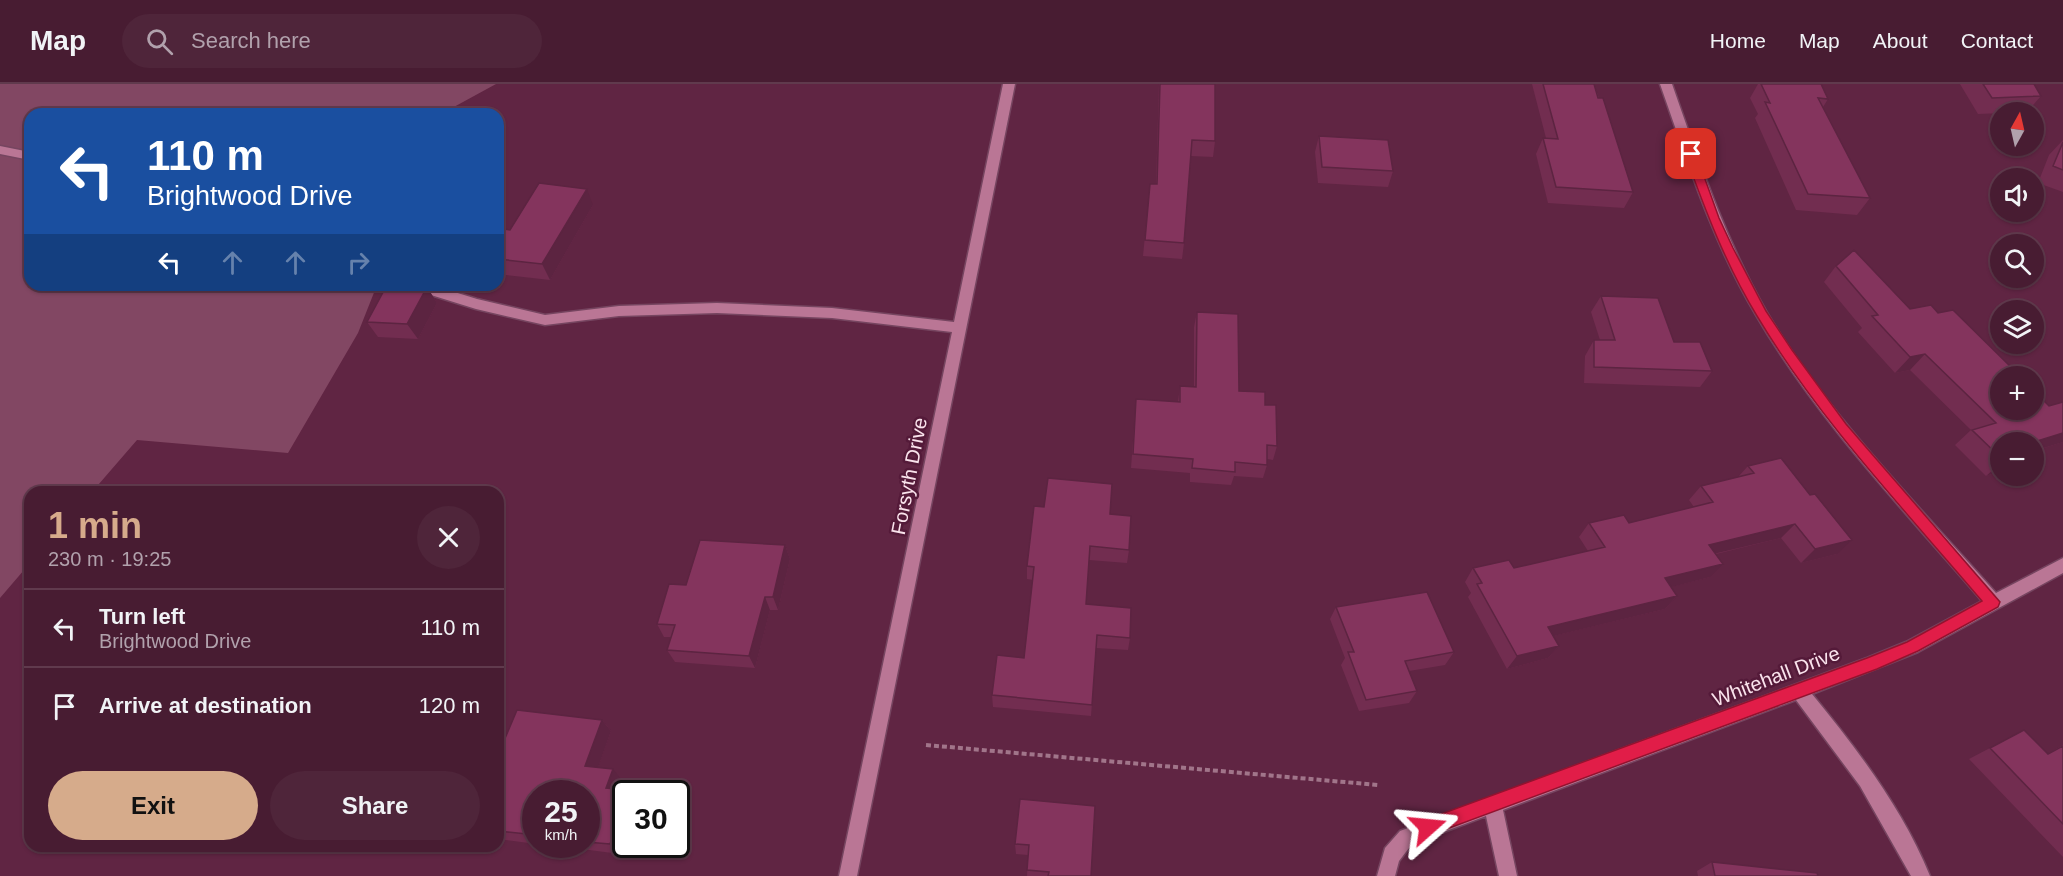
<!DOCTYPE html>
<meta charset="utf-8">
<style>
:root{--surface:#481c32;--page:#4f253a;--text:#f1f3f6;--muted:#b1a1ac;--line:#603a4d;--accent:#d6ab8b}
body{margin:0;font-family:Helvetica,sans-serif;background:var(--page);color:var(--text);height:100vh;display:flex;flex-direction:column;font-size:22px;white-space:nowrap}
*{box-sizing:border-box;margin:0}
p{font-size:20px;color:var(--muted)}
.icon{flex:none;width:33px;height:33px;fill:none;stroke:currentColor;stroke-width:2;stroke-linecap:round;stroke-linejoin:round}
.map{position:relative;flex:1;overflow:hidden}
.side{position:absolute;left:24px;top:402px;width:480px;height:366px;display:flex;flex-direction:column;background:var(--surface);border-radius:18px;box-shadow:0 2px 4px #0004,0 0 0 2px var(--line)}
.side>*{flex:none}
.banner{position:absolute;left:24px;top:24px;width:480px;height:183px;border-radius:18px;box-shadow:0 2px 4px #0004,0 0 0 2px var(--line);background:#1a4fa0;color:#fff;overflow:hidden}
.needle{width:39px;rotate:8deg}
.controls{position:absolute;left:1990px;top:18px;display:grid;gap:12px}
.controls a{display:grid;place-items:center;width:54px;height:54px;border-radius:50%;background:var(--surface);box-shadow:0 2px 4px #0004,0 0 0 2px var(--line);font-size:30px}
.speed{position:absolute;left:522px;top:696px;display:flex;gap:12px;font-size:30px;font-weight:700;text-align:center}
.speed>*{display:grid;place-content:center;width:78px;height:78px;border-radius:50%;background:var(--surface);box-shadow:0 2px 4px #0004,0 0 0 2px var(--line);line-height:1}
.speed small{font-size:15px;font-weight:400}
.speed .limit{border:3px solid #111;border-radius:9px;background:#fff;color:#111}
.pin{position:absolute;display:grid;place-items:center;width:51px;height:51px;color:#fff;margin:-26px;border-radius:12px;box-shadow:0 3px 9px #0006}
.me{position:absolute;width:66px;margin:-33px;rotate:72deg;stroke-linejoin:round;filter:drop-shadow(0 0 4px #0008)}
.turn{display:flex;align-items:center;gap:21px;height:126px;padding:0 24px;font-size:27px}
.turn .icon{width:78px;height:78px;stroke-width:2.5}
.turn b{display:block;font-size:42px;line-height:51px}
.lanes{display:flex;align-items:center;height:57px;padding:0 24px;background:#0003;justify-content:center;gap:30px;direction:ltr}
.lanes .off{opacity:.35}
.round{display:grid;place-items:center;flex:none;width:63px;height:63px;border-radius:32px;background:var(--page)}
.summary{display:flex;align-items:center;justify-content:space-between;height:102px;padding:0 24px}
h1{font-size:36px;font-weight:700;line-height:45px;color:var(--accent)}
.cta{display:flex;gap:12px;margin-top:auto;padding:12px 24px}
.cta a{flex:1;height:69px;border-radius:36px;background:var(--accent);color:#111;font-size:24px;font-weight:700;line-height:69px;text-align:center}
.cta a+a{background:var(--page);color:var(--text)}
ul{padding:0;list-style:none}
li{display:flex;align-items:center;gap:18px;height:78px;padding:0 24px;border-top:2px solid var(--line)}
li div{flex:1}
li b{display:block;font-size:22px}
li em{font-style:normal}
header{display:flex;align-items:center;gap:36px;box-sizing:border-box;height:84px;padding:0 30px;background:var(--surface);border-bottom:2px solid var(--line)}
header strong{font-size:28px}
nav{display:flex;gap:33px;margin-inline-start:auto;font-size:21px}
.search{width:420px;height:54px;background:var(--page);display:flex;align-items:center;gap:15px;box-sizing:border-box;padding:0 21px;border-radius:33px;color:var(--muted);font-size:22px}
.map>svg:first-child{display:block}
.green{fill:#824763}
.lines{fill:none;stroke-linecap:round;stroke-linejoin:round}
.minor-casing{stroke:#764560;stroke-width:3}
.path{stroke:#a1758a;stroke-width:4;stroke-dasharray:5 3;stroke-linecap:butt}
.minor{fill:#ba7695;fill-rule:evenodd}
.wall{fill:#722d50}
.shaded-wall{fill:#5c2441}
.building{fill:#84345d;stroke:#5c2441;stroke-width:1.5}
.route{fill:#e11d48;stroke:#92132f;stroke-width:1.5}
.labels{text-anchor:middle;stroke-width:5;stroke-linejoin:round;paint-order:stroke}
.street-label{font-size:20px;fill:#fae3ec;stroke:#541a39}
</style>
<header>
<strong>Map</strong>
<div class="search"><svg class="icon" aria-label="search" viewBox="0 0 24 24"><circle cx="10" cy="10" r="6"/><path d="M15 15l6 6"/></svg>Search here</div>
<nav><a>Home</a><a>Map</a><a>About</a><a>Contact</a></nav>
</header>
<div class="map">
<svg width="2063" height="792" viewBox="0 0 2063 792">
<rect width="100%" height="100%" fill="#602543"/>
<path class="green" d="M0,0H496L441,30H30V201H377L358,249L288,369L137,356L92,408H30V479L0,514Z"/>
<g class="lines">
<defs>
<path id="minor" d="M1003,0H1015L857,792H839L952,248L832,234L717,229L619,232L545,241L476,225L431,211L394,206L387,201H432L477,215L545,231L619,222L717,219L832,224L954,238Z
M1660,0H1672C1699,77 1725,155 1766,227C1828,331 1916,419 1996,509L2063,474V489L1918,568L1812,610C1857,665 1903,725 1930,792H1911L1860,702L1796,616L1503,726L1517,792H1499L1486,732L1412,760L1399,777L1395,792H1377L1385,764L1400,747L1867,574L1906,558L1982,517C1903,425 1817,336 1756,231C1713,159 1688,79 1660,0Z
M0,62L30,68V76L0,70Z"/>
</defs>
<use href="#minor" class="minor-casing"/>
<path class="path" d="M926,661L1378,701"/>
<use href="#minor" class="minor"/>
</g>
<path class="wall" d="M1159,0H1215V57L1213,73L1191,72L1184,159L1182,175L1143,172L1150,100H1156Z
M1532,0H1594L1633,108L1624,124L1548,119L1536,70L1543,54H1546Z
M1758,0H1821L1828,15L1823,23L1870,114L1857,131L1796,126L1755,34L1758,30L1750,14Z
M1960,0H2034L2041,12L2027,28L1978,30Z
M1319,52L1393,87L1388,103L1318,99L1315,68Z
M2063,56V108L2038,99L2049,71Z
M593,121L550,196L498,190V144L510,146Z
M1836,182L1910,225L1938,229L2049,322L2063,319V358L2041,365L2001,358V387L1986,392L1955,361L1971,346L1910,286L1895,289L1858,248L1862,244L1824,198Z
M427,203L437,219L418,255L378,253L367,238Z
M1601,212L1674,258L1712,287L1700,303L1584,299L1585,272L1594,256H1600L1591,228Z
M1197,228L1239,307L1265,321L1277,362L1273,376L1267,375V381L1263,394L1234,392L1231,401L1190,398V389L1131,384L1136,315L1178,318L1180,302L1194,303V243Z
M1748,382L1837,470L1801,479L1781,454L1716,470L1710,493L1671,503L1677,512L1665,525L1553,552L1559,562L1548,574L1507,585L1468,513L1471,509L1465,498L1473,484H1514L1588,467L1579,453L1589,439H1629L1694,423L1689,416L1701,402L1738,393Z
M1110,430L1129,466L1127,479L1089,476L1086,520L1130,554L1128,566L1096,564L1091,632L993,623L992,611L1024,574L1033,496L1027,495V482Z
M785,461L790,475L778,526H770L755,584L675,578L667,566L671,553H664L657,540L686,501Z
M1336,523L1454,568L1445,581L1409,587L1417,607L1409,619L1359,627L1341,581L1345,574L1330,535Z
M602,636L611,647L598,683L622,696L619,705L628,706L631,710H626V751L620,770L543,760H586V710H536V760L498,755V709L500,705L498,704V671Z
M2063,661V773L1969,675L1990,664L2047,670Z
M1020,715L1091,792H1027L1028,771L1016,770L1015,760Z
M1712,778L1818,792H1698L1697,787Z"/>
<path class="shaded-wall" d="M587,105L593,121L550,196L542,180Z
M427,203L437,219L418,255L407,240Z
M1925,270L1910,286L1895,289L1910,273Z
M2063,349V358L2034,367V358Z
M2042,366L2034,372V368Z
M2001,379V387L1986,392Z
M1795,440L1781,454L1696,474L1709,461Z
M1852,456L1837,470L1801,479L1815,465Z
M785,461L790,475L778,526L773,513Z
M1723,480L1710,493L1653,508L1665,494Z
M1677,512L1665,525L1537,556L1548,543Z
M765,513L770,526L755,584L749,572Z
M1559,562L1548,574L1507,585L1517,572Z
M602,636L611,647L595,692L585,682Z
M613,685L622,696L615,714L606,704Z
M626,714V751L620,770L610,760Z"/>
<path class="building" d="M1160,0H1215V57L1192,56L1184,159L1145,156L1150,100H1157Z
M1543,0H1594L1598,14H1603L1633,108L1556,103L1543,54L1558,55Z
M1761,0H1821L1828,15L1818,14L1870,114L1808,110L1765,18L1770,19Z
M1983,0H2034L2041,12L1992,14Z
M1319,52L1388,56L1393,87L1322,83Z
M2063,58V86L2053,82Z
M539,99L587,105L542,180L498,175V144L510,146Z
M1854,166L1910,225L1931,221L1938,229L1953,226L2020,292H2001V326H2034V307L2049,322L2063,318V349L2034,358H2001V374L1972,346L1996,339L1925,270L1910,273L1872,232L1878,231L1836,182Z
M387,201L427,203L407,240L367,238Z
M1601,212L1658,214L1674,258H1700L1712,287L1594,283V256H1615Z
M1197,228L1238,230L1239,307L1265,308V321H1276L1277,362L1267,361V381L1235,378V388L1192,384L1193,375L1133,370L1136,315L1180,318V302L1196,303Z
M2034,359L2042,366L2034,368Z
M1781,374L1810,411L1815,410L1852,456L1815,465L1795,440L1709,461L1723,480L1665,494L1677,512L1548,543L1559,562L1517,572L1477,500L1482,499L1473,484L1509,476L1514,484L1605,463L1589,439L1624,431L1629,439L1713,418L1701,402L1754,389L1748,382Z
M1048,394L1112,400L1110,430L1131,432L1129,466L1090,462L1086,520L1131,524L1130,554L1097,551L1092,621L992,611L997,571L1024,574L1034,483L1027,482L1034,422L1044,423Z
M700,456L785,461L773,513H765L749,572L667,566L675,541L657,540L669,500L686,501Z
M1427,508L1454,568L1405,577L1417,607L1366,616L1348,568H1354L1336,523Z
M517,626L602,636L585,682L613,685L606,704L628,706L627,710H626V714L610,760L586,758V710H536V751L498,747V709L503,696H498V671Z
M2024,646L2048,670L2063,662V740L1990,664Z
M1020,715L1095,722L1091,792H1048L1049,788L1027,786L1029,761L1015,760Z
M1712,778L1817,789L1818,792H1715Z"/>
<path class="route" d="M1691,67L1696,70L1719,134L1733,164L1766,227L1792,266L1846,340L2000,518L1998,523L1918,567L1877,585L1428,752L1422,749L1419,743L1422,737L1867,574L1907,558L1982,517C1904,425 1819,336 1757,232C1726,181 1705,126 1685,70Z"/>
<g class="labels">
<g class="street-label">
<text transform="translate(909 392) rotate(-79)" y="7">Forsyth Drive</text>
<text transform="translate(1776 592) rotate(-21)" y="7">Whitehall Drive</text>
</g>
</g>
</svg>
<div class="controls">
<a><svg class="needle" viewBox="-14 -14 28 28"><path d="M0-13l5 13h-10z" fill="#e53935"/><path d="M0 13l5-13h-10z" fill="#b1a1ac"/></svg></a>
<a><svg class="icon" aria-label="sound" viewBox="0 0 24 24"><path d="M4 9h4l5-4v14l-5-4H4zM17 9q2 3 0 6"/></svg></a>
<a><svg class="icon" aria-label="search" viewBox="0 0 24 24"><circle cx="10" cy="10" r="6"/><path d="M15 15l6 6"/></svg></a>
<a><svg class="icon" aria-label="layers" viewBox="0 0 24 24"><path d="M12 4l9 5-9 5-9-5zM3 14l9 5 9-5"/></svg></a>
<a>+</a>
<a>−</a>
</div>
<div class="speed"><div>25<small>km/h</small></div><div class="limit">30</div></div>
<div class="pin" style="left:1691px;top:70px;background:#d93025"><svg class="icon" aria-label="arrive" viewBox="0 0 24 24"><path d="M6 21V4h12l-3 4 3 4H6"/></svg></div>
<svg class="me" style="left:1428px;top:743px" viewBox="-20 -20 40 40"><path d="M0-17L14 15 0 8-14 15z" fill="#e11d48" stroke="#fff" stroke-width="4"/></svg>
<div class="banner">
<div class="turn"><svg class="icon" aria-label="left" viewBox="0 0 24 24"><path d="M17 20v-9H6M10 6l-5 5 5 5"/></svg><div><b>110 m</b>Brightwood Drive</div></div>
<div class="lanes"><svg class="icon" aria-label="left" viewBox="0 0 24 24"><path d="M17 20v-9H6M10 6l-5 5 5 5"/></svg><svg class="icon off" aria-label="ahead" viewBox="0 0 24 24"><path d="M12 20V5M6 11l6-6 6 6"/></svg><svg class="icon off" aria-label="ahead" viewBox="0 0 24 24"><path d="M12 20V5M6 11l6-6 6 6"/></svg><svg class="icon off" aria-label="right" viewBox="0 0 24 24"><path d="M7 20v-9h11M14 6l5 5-5 5"/></svg></div>
</div>
<section class="side">
<div class="summary"><div><h1>1 min</h1><p>230 m · 19:25</p></div><a class="round"><svg class="icon" aria-label="close" viewBox="0 0 24 24"><path d="M6 6l12 12M18 6L6 18"/></svg></a></div>
<ul>
<li><svg class="icon" aria-label="left" viewBox="0 0 24 24"><path d="M17 20v-9H6M10 6l-5 5 5 5"/></svg><div><b>Turn left</b><p>Brightwood Drive</p></div><em>110 m</em></li>
<li><svg class="icon" aria-label="arrive" viewBox="0 0 24 24"><path d="M6 21V4h12l-3 4 3 4H6"/></svg><div><b>Arrive at destination</b></div><em>120 m</em></li>
</ul>
<div class="cta"><a>Exit</a><a>Share</a></div>
</section>
</div>
